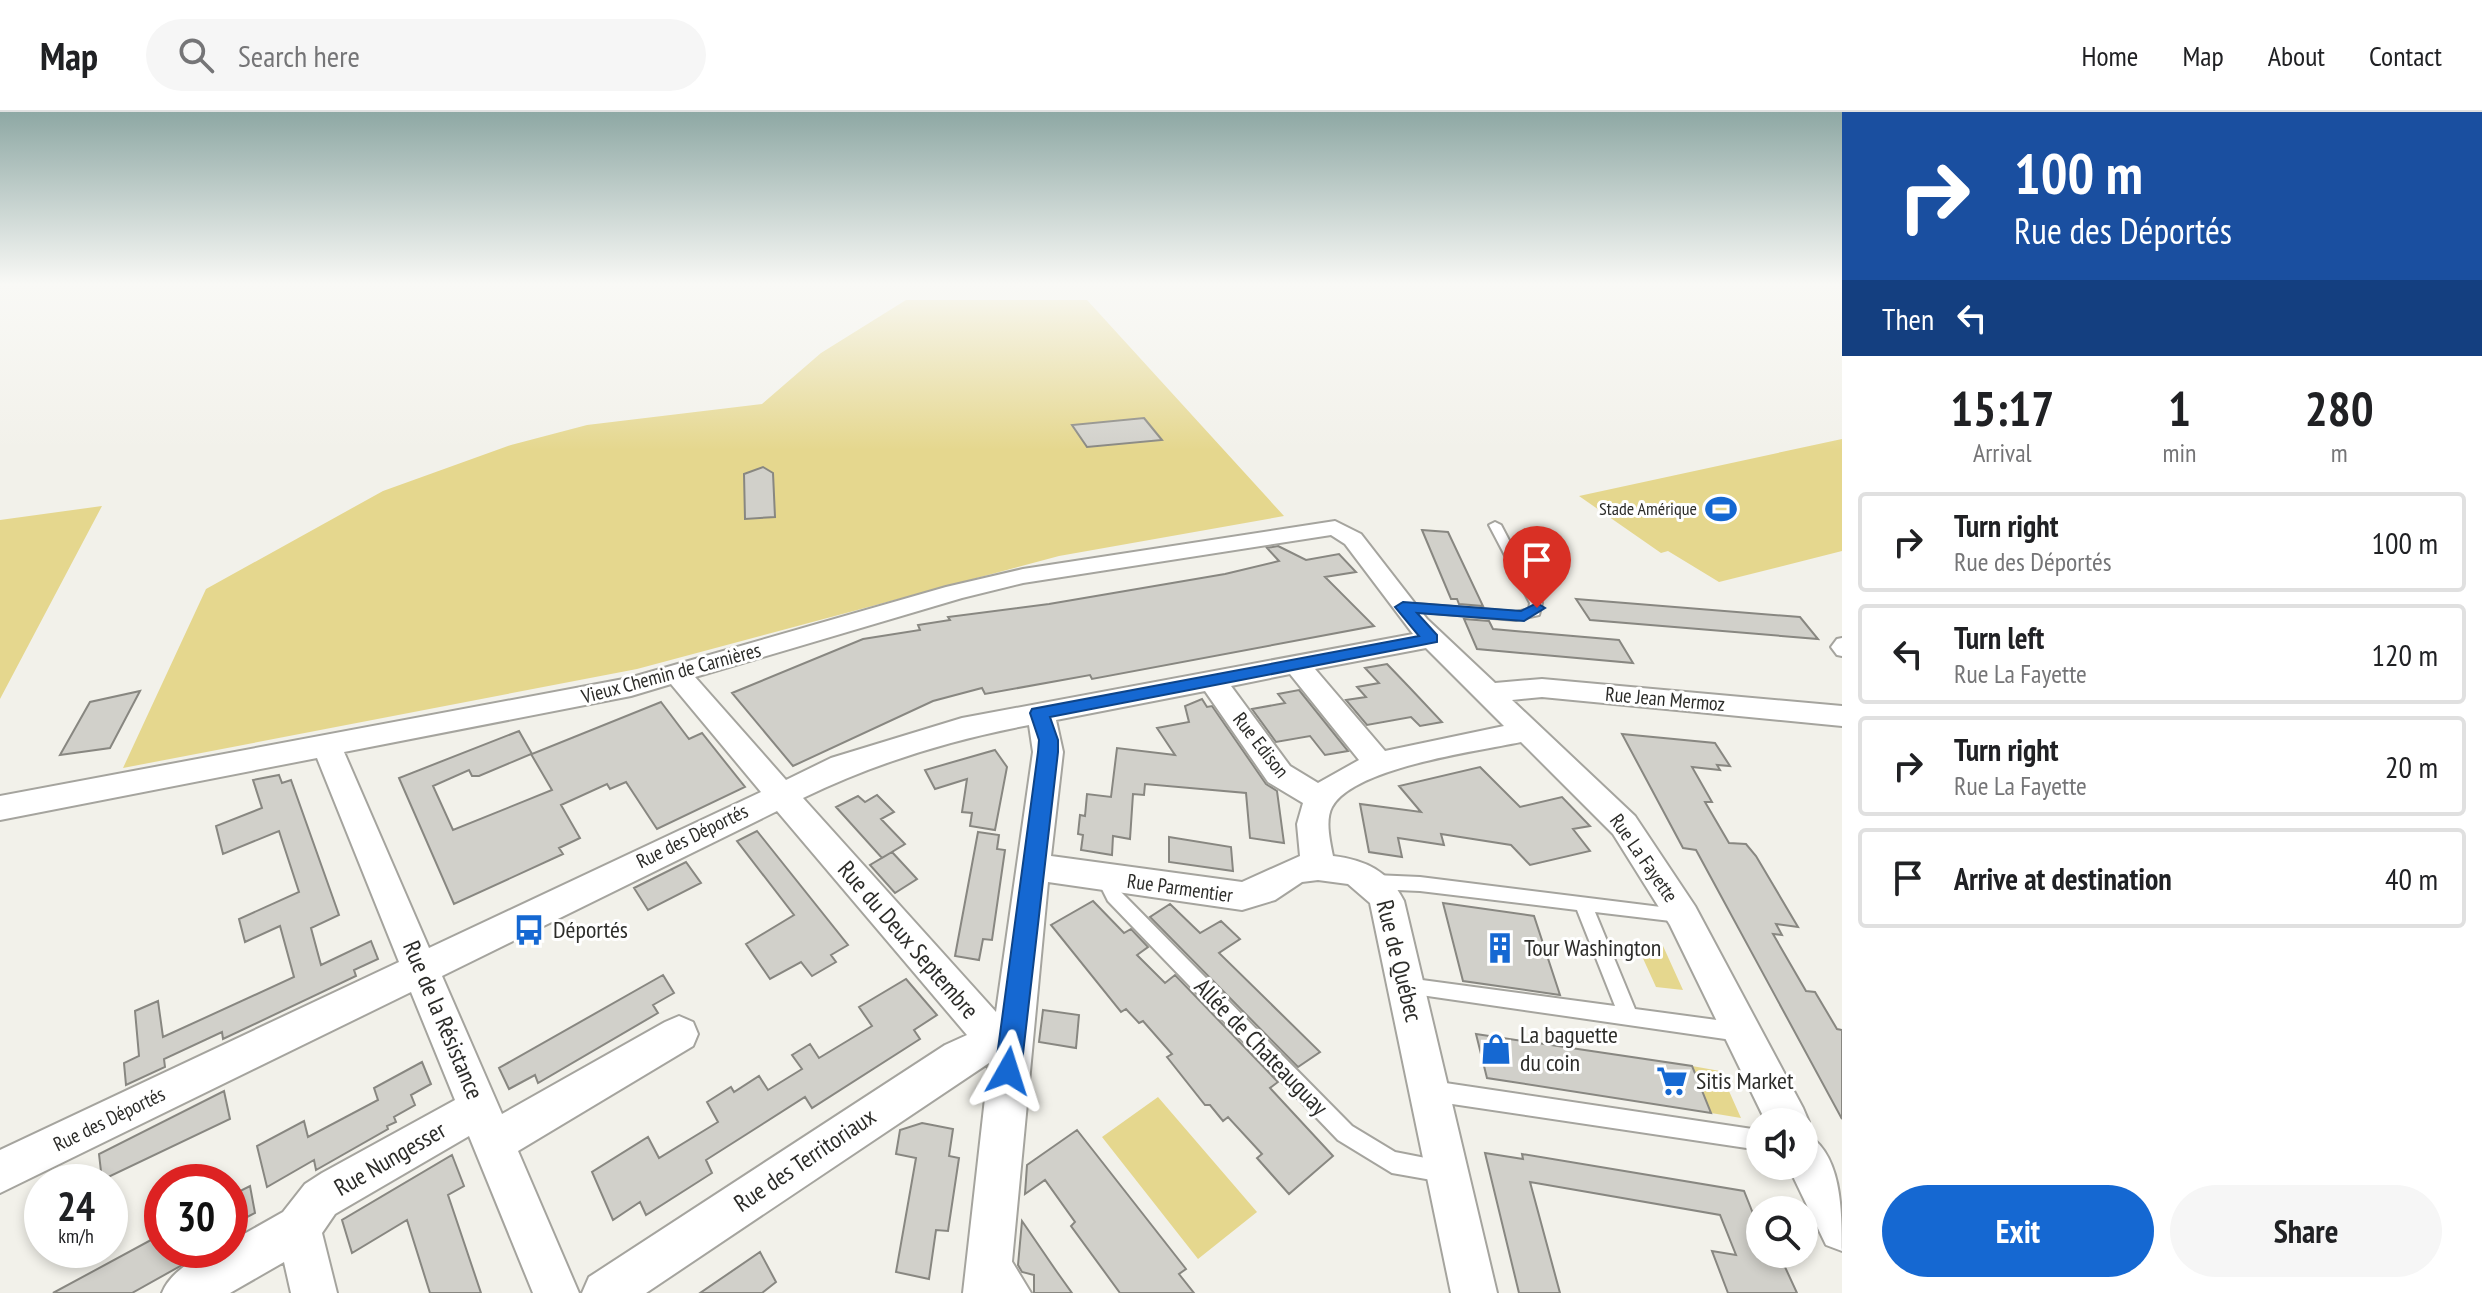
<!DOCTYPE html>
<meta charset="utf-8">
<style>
:root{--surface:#fff;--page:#f6f6f6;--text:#202124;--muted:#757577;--line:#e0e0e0;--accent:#1568d2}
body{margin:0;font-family:"PT Sans Narrow",sans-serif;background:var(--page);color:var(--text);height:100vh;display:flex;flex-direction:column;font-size:30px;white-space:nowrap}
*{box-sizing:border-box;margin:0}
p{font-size:26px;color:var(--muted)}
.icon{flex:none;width:44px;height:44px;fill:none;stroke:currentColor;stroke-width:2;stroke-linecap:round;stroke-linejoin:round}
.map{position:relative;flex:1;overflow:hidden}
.details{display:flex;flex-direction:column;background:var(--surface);width:640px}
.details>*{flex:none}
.top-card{background:#1a4fa0;color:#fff;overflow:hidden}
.tools{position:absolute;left:1746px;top:996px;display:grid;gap:16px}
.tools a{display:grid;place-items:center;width:72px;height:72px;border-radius:50%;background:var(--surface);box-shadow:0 4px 12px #0003;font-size:40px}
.speed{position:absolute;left:24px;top:1052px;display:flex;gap:16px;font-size:40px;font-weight:700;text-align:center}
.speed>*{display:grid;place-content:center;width:104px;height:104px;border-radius:50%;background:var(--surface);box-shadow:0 4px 12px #0003;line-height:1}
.speed small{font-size:20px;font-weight:400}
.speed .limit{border:12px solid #d22;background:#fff;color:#111}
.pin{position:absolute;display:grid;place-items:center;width:68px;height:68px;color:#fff;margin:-82px -34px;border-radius:50% 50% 50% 0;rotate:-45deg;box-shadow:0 0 8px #0007}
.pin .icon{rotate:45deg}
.me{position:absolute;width:88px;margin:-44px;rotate:6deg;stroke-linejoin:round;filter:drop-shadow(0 0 6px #0008)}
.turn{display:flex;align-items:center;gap:28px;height:168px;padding:0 40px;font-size:36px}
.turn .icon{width:104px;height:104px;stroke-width:2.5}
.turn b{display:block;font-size:56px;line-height:68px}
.then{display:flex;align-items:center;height:76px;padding:0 40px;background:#0003;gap:16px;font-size:30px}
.eta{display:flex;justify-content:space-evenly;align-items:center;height:136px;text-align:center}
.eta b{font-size:48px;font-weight:800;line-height:56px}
.cta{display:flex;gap:16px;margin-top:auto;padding:16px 40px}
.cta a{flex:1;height:92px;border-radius:48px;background:var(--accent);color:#fff;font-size:32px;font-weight:800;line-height:92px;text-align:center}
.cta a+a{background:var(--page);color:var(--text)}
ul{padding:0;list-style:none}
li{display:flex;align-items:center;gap:24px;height:100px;margin:0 16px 12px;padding:0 24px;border:4px solid var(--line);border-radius:8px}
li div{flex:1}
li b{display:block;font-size:30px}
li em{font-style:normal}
header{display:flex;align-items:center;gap:48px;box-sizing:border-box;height:112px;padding:0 40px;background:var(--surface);border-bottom:2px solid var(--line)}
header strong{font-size:38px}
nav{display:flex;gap:44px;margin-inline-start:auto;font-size:28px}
.search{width:560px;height:72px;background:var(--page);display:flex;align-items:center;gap:20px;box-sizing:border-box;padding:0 28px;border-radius:44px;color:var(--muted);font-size:30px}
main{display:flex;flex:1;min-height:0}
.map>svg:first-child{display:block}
.green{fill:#e5d78e}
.building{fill:#d1d0ca;stroke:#888781;stroke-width:2;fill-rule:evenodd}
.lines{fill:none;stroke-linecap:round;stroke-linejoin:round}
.lane-casing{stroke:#a5a49e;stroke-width:4}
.street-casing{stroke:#a5a49e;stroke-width:4}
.lane{fill:#fff;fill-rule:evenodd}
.street{fill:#fff;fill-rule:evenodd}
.route{fill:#1568d2;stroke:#0e4488;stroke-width:2}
.labels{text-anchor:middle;stroke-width:6;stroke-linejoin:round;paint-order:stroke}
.far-poi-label{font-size:18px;fill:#2c2c29;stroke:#fff;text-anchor:end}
.street-label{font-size:20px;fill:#2c2c29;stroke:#fff}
.near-poi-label{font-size:24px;fill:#2c2c29;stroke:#fff;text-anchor:start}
.near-street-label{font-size:24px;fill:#2c2c29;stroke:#fff}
</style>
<header>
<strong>Map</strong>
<div class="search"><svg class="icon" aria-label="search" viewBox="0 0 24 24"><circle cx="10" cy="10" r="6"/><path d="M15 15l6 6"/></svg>Search here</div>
<nav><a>Home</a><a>Map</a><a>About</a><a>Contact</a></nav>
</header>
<main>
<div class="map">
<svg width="1842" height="1181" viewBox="0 0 1842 1181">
<rect width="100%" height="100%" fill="#f2f1ea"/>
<path class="green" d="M906,188H1087L1284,404L1059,444L637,557L123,656L206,477L383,379L511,333L587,313L762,292L821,241Z
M1842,327V439L1719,470L1668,439L1661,441L1579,384Z
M102,394L0,587V408Z
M1636,831L1663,834L1683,878L1656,875Z
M1692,954L1720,959L1741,1006L1711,1001Z
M1158,985L1257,1100L1198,1147L1102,1025Z"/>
<path class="building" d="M1144,306L1162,328L1087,335L1072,313Z
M763,355L773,361L775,405L745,407L744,362Z
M1422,418L1448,420L1483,494L1459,492L1457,487H1451Z
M1278,434L1306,448L1339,442L1356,460L1325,465L1374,514L1092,567L1090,563L985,582L982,576L933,589L793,654L732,581L863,527L920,518L918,513L950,508L948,505L1049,492L1225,462L1279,449L1267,436Z
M1576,487L1800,505L1818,527L1590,508Z
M1464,507L1489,509L1493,517L1619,528L1633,551L1477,537Z
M1387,552L1410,576L1442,610L1420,614L1411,605L1367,613L1346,588L1366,585L1357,575L1379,571L1365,556Z
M1299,578L1348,639L1325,643L1310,624L1276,630L1252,597L1285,591L1278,582Z
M140,579L110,636L60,643L90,590Z
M1202,587L1207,595L1212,594L1266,672L1277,679L1284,731L1250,726L1246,681L1145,672L1144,683L1133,682L1130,727L1113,724L1112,743L1081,738L1083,723L1078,722L1080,703L1085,704L1087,682L1111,685L1117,636L1175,643L1157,616L1189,610L1185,594Z
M661,590L689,627L702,621L745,675L657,717L626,670L610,677L607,672L561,693L580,726L559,736L563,742L454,792L399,666L519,619L532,642ZM531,642L552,678L453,718L433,674L469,658L472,664H479Z
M1622,622L1715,631L1730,654L1717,653L1720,658L1692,655L1712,690H1705L1729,731L1746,732L1756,744L1798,815L1776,812L1782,823L1773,822L1806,879L1815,880L1837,917L1842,918V1007L1696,738L1683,736Z
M995,638L1007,655L995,718L970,714L972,701L962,700L967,667L935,677L925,658Z
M1480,655L1520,695L1562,685L1590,714L1573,717L1590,739L1530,753L1511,733L1441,722L1444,733L1398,726L1402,745L1369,740L1360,692L1421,700L1399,674Z
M279,663L282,671L291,668L339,803L311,816L321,853L371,829L378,847L354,858L356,864L223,927L222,920L164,947L165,955L126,973L124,951L139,944L135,899L158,889L163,925L294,865L280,814L245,830L239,807L299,780L279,719L223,742L216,714L262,696L253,668Z
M877,683L894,700L881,707L905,732L882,746L836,695L858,684L865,690Z
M757,719L848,833L831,843L836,850L812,864L801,850L770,867L746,832L794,803L737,729Z
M978,720L999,723L997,737L1005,738L992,828L983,827L979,848L955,844Z
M1169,725L1231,735L1233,759L1169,750Z
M892,740L917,767L895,781L870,753Z
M686,750L701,771L648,798L634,776Z
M1093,789L1124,821L1131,817L1148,835L1137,843L1165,871L1175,863L1278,970L1270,976L1333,1044L1289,1082L1257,1046L1262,1042L1228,1005L1223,1009L1210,993H1205L1167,945L1172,942L1143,909L1139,911L1126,897L1121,900L1051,813Z
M1443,791L1534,804L1560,883L1463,869Z
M1170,792L1200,821L1221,809L1240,827L1219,841L1320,940L1298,955L1150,805Z
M663,863L674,881L653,893L658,901L538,971L535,963L509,977L499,956Z
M906,867L937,903L914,918L920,927L812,996L805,985L706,1048L712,1061L646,1103L640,1090L613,1108L592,1060L648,1025L659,1046L718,1010L707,990L731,975L734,980L759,964L768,978L802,957L792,943L810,932L819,946L872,914L859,895Z
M1043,898L1079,903L1076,936L1039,930Z
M1476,922L1692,954L1711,1001L1487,966Z
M422,950L431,972L411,983L415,993L394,1005L396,1010L387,1014L388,1017L316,1058L314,1048L267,1075L257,1034L304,1009L308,1025L378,988L374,976Z
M224,979L230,1007L102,1068L99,1042Z
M922,1011L953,1017L949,1044L959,1046L948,1119L936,1118L929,1167L896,1160L916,1046L896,1042L900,1018Z
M1077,1018L1186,1157L1179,1162L1194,1181H1120L1071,1114L1075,1110L1045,1068L1025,1082L1027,1053Z
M1485,1041L1523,1047L1522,1042L1744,1079L1756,1109L1760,1110V1142H1779L1797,1181H1728L1712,1139L1736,1143L1720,1103L1530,1070L1560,1181H1519Z
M452,1043L464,1074L448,1083L481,1181H430L407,1108L352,1141L342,1108Z
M250,1074L255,1101L230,1114V1084Z
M1022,1109L1057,1160L1072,1181H1034V1163L1022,1160L1018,1153Z
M162,1122V1138H209L132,1181H53Z
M760,1140L776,1170L762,1181H700Z"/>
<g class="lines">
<defs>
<path id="lane" d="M1495,410L1501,413L1542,491L1539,503L1516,508L1399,498L1397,495L1403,491L1516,500L1529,497L1530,491L1489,413Z
M1842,526V544L1837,543L1831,535L1837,527Z
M1104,758L1110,760L1120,779L1352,1014L1395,1040L1451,1051L1454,1059L1451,1067L1443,1070L1392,1061L1338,1028L1108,789L1096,765L1098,760Z
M1374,763L1420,765L1685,798L1688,803L1685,808L1679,810L1595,800L1635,897L1739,911L1746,914L1749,920L1746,926L1739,929L1400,880L1398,874L1400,868L1407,866L1615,894L1577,798L1420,779L1374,777L1368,775L1366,770L1368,765Z
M1432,969L1759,1018L1760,1038L1432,989L1425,986L1422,979L1425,972Z
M1000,1140L1008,1143L1031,1181H1006L989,1151L992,1143Z"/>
<path id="street" d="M1335,409L1361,422L1427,507L1495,571L1542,567L1842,594V614L1542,585L1512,588L1635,704L1695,794L1803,996L1809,1010L1804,1021V1010H1766L1670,813L1613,722L1521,630C1479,639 1354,655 1332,695C1325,708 1330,729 1333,744C1365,748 1389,759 1404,789L1497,1181H1451L1370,791L1348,772L1318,768L1302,770L1275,788L1242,798L1048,770L1009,1181H963L989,951L646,1181H582L589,1165L945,933L967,923L777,699L442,864L502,1002L665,910L679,904L693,910L698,922L693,934L518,1039L579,1181H533L469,1024L335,1102L322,1121L337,1181H291L284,1150L230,1181H162C171,1158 204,1138 230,1138V1130L283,1100L305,1072L322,1061L455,988L411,880L0,1081V1038L399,850L317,646L0,708V684L629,566L946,475L1023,457ZM1331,423L1345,432L1413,522L962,606L831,646L786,668L695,565L962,486L1023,471ZM1426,536L1504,614L1385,639L1315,557ZM1290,562L1359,648L1318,671L1290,654L1231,574ZM671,572L761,680L429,836L344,640L631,584ZM1205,579L1268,670L1303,691L1297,712L1300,744L1242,770L1051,744L1063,640L1056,608ZM1029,613L1033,640L996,900L803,686C875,651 950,628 1029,613Z
M1804,1021C1842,1039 1842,1099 1842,1139L1826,1133L1788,1054H1804Z"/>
</defs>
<use href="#lane" class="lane-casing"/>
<use href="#street" class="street-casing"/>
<use href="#lane" class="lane"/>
<use href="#street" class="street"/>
</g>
<linearGradient id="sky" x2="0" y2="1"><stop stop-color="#8ea8a4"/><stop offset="0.51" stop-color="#f9f9f6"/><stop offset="1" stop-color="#f9f9f6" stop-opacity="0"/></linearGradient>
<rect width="1842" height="338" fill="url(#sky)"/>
<path class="route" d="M1403,490L1521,499L1537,491L1545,496L1524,509L1417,501L1437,523V530L1050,605L1058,628V640L1021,959L1017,967L1008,971L999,967L995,959L1038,640L1039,628L1030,601L1032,597L1419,524L1395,495Z"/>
<defs>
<symbol id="stadium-bare" viewBox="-9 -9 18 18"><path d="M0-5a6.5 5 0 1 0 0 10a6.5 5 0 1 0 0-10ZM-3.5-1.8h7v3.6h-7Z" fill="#1568d2" stroke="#fff" stroke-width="2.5" paint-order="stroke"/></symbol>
<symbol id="bus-bare" viewBox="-9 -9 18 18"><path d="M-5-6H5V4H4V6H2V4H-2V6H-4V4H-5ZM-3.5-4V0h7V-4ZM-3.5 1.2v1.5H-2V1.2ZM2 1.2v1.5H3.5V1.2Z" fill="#1568d2" stroke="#fff" stroke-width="2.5" paint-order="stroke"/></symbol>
<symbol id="building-bare" viewBox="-9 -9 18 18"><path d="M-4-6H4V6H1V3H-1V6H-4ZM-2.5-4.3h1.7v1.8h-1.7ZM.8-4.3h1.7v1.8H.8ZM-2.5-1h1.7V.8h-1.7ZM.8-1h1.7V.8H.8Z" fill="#1568d2" stroke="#fff" stroke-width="2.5" paint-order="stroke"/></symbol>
<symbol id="shop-bare" viewBox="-9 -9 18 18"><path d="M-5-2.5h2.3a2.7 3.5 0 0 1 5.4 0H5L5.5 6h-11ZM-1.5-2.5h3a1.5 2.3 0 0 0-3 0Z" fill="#1568d2" stroke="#fff" stroke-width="2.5" paint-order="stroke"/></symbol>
<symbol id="supermarket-bare" viewBox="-9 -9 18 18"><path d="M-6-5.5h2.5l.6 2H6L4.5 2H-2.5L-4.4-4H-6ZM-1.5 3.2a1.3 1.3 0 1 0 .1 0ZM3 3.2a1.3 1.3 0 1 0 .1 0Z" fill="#1568d2" stroke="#fff" stroke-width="2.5" paint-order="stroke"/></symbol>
</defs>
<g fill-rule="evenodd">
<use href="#stadium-bare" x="1699" y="375" width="44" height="44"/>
<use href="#bus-bare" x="507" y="796" width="44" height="44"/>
<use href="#building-bare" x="1478" y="814" width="44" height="44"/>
<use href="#shop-bare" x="1474" y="915" width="44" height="44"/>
<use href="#supermarket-bare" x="1650" y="947" width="44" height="44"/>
</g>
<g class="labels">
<g class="far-poi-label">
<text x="1697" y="403">Stade Amérique</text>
</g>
<g class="street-label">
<text transform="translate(671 561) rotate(-15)" y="7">Vieux Chemin de Carnières</text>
<text transform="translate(1665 587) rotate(5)" y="7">Rue Jean Mermoz</text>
<text transform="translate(1261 633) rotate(52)" y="7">Rue Edison</text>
<text transform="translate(692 724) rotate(-26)" y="7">Rue des Déportés</text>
<text transform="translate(1644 746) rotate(55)" y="7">Rue La Fayette</text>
<text transform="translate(1180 776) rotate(8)" y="7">Rue Parmentier</text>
<text transform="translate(109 1007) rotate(-26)" y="7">Rue des Déportés</text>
</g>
<g class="near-poi-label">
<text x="553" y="826">Déportés</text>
<text x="1524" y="844">Tour Washington</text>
<text x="1520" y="931">La baguette<tspan x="1520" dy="28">du coin</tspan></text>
<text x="1696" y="977">Sitis Market</text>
</g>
<g class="near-street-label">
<text transform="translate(908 828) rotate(49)" y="8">Rue du Deux Septembre</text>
<text transform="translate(1399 849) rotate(76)" y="8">Rue de Québec</text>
<text transform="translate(443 908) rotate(67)" y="8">Rue de la Résistance</text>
<text transform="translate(1261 935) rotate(46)" y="8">Allée de Chateauguay</text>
<text transform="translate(390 1047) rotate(-30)" y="8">Rue Nungesser</text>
<text transform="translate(805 1048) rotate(-34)" y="8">Rue des Territoriaux</text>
</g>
</g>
</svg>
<div class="tools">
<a><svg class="icon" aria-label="sound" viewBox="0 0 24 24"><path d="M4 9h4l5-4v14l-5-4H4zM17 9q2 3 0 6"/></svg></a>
<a><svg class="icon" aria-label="search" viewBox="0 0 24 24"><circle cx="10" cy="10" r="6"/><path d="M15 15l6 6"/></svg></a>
</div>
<div class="speed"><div>24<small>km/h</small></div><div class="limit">30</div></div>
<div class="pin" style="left:1537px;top:496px;background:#d93025"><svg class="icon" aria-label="arrive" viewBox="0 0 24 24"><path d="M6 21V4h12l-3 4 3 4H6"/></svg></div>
<svg class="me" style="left:1008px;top:959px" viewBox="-20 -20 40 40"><path d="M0-17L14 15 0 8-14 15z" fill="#1568d2" stroke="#fff" stroke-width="4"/></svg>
</div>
<section class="details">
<div class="top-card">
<div class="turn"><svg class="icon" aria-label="right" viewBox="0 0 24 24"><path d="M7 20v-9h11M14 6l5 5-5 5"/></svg><div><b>100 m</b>Rue des Déportés</div></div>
<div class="then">Then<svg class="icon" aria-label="left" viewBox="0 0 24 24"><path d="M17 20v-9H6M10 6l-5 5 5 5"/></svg></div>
</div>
<div class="eta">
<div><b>15:17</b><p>Arrival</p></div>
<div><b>1</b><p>min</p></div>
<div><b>280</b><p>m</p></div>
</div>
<ul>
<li><svg class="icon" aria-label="right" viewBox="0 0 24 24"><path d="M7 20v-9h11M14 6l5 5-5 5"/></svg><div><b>Turn right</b><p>Rue des Déportés</p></div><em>100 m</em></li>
<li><svg class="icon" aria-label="left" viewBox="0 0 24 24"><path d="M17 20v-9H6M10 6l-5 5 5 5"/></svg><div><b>Turn left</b><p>Rue La Fayette</p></div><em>120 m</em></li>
<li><svg class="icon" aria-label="right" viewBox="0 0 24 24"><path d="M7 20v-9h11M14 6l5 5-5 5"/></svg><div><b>Turn right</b><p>Rue La Fayette</p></div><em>20 m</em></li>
<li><svg class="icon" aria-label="arrive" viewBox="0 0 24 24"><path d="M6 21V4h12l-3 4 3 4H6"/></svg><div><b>Arrive at destination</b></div><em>40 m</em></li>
</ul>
<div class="cta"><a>Exit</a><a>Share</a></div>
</section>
</main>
